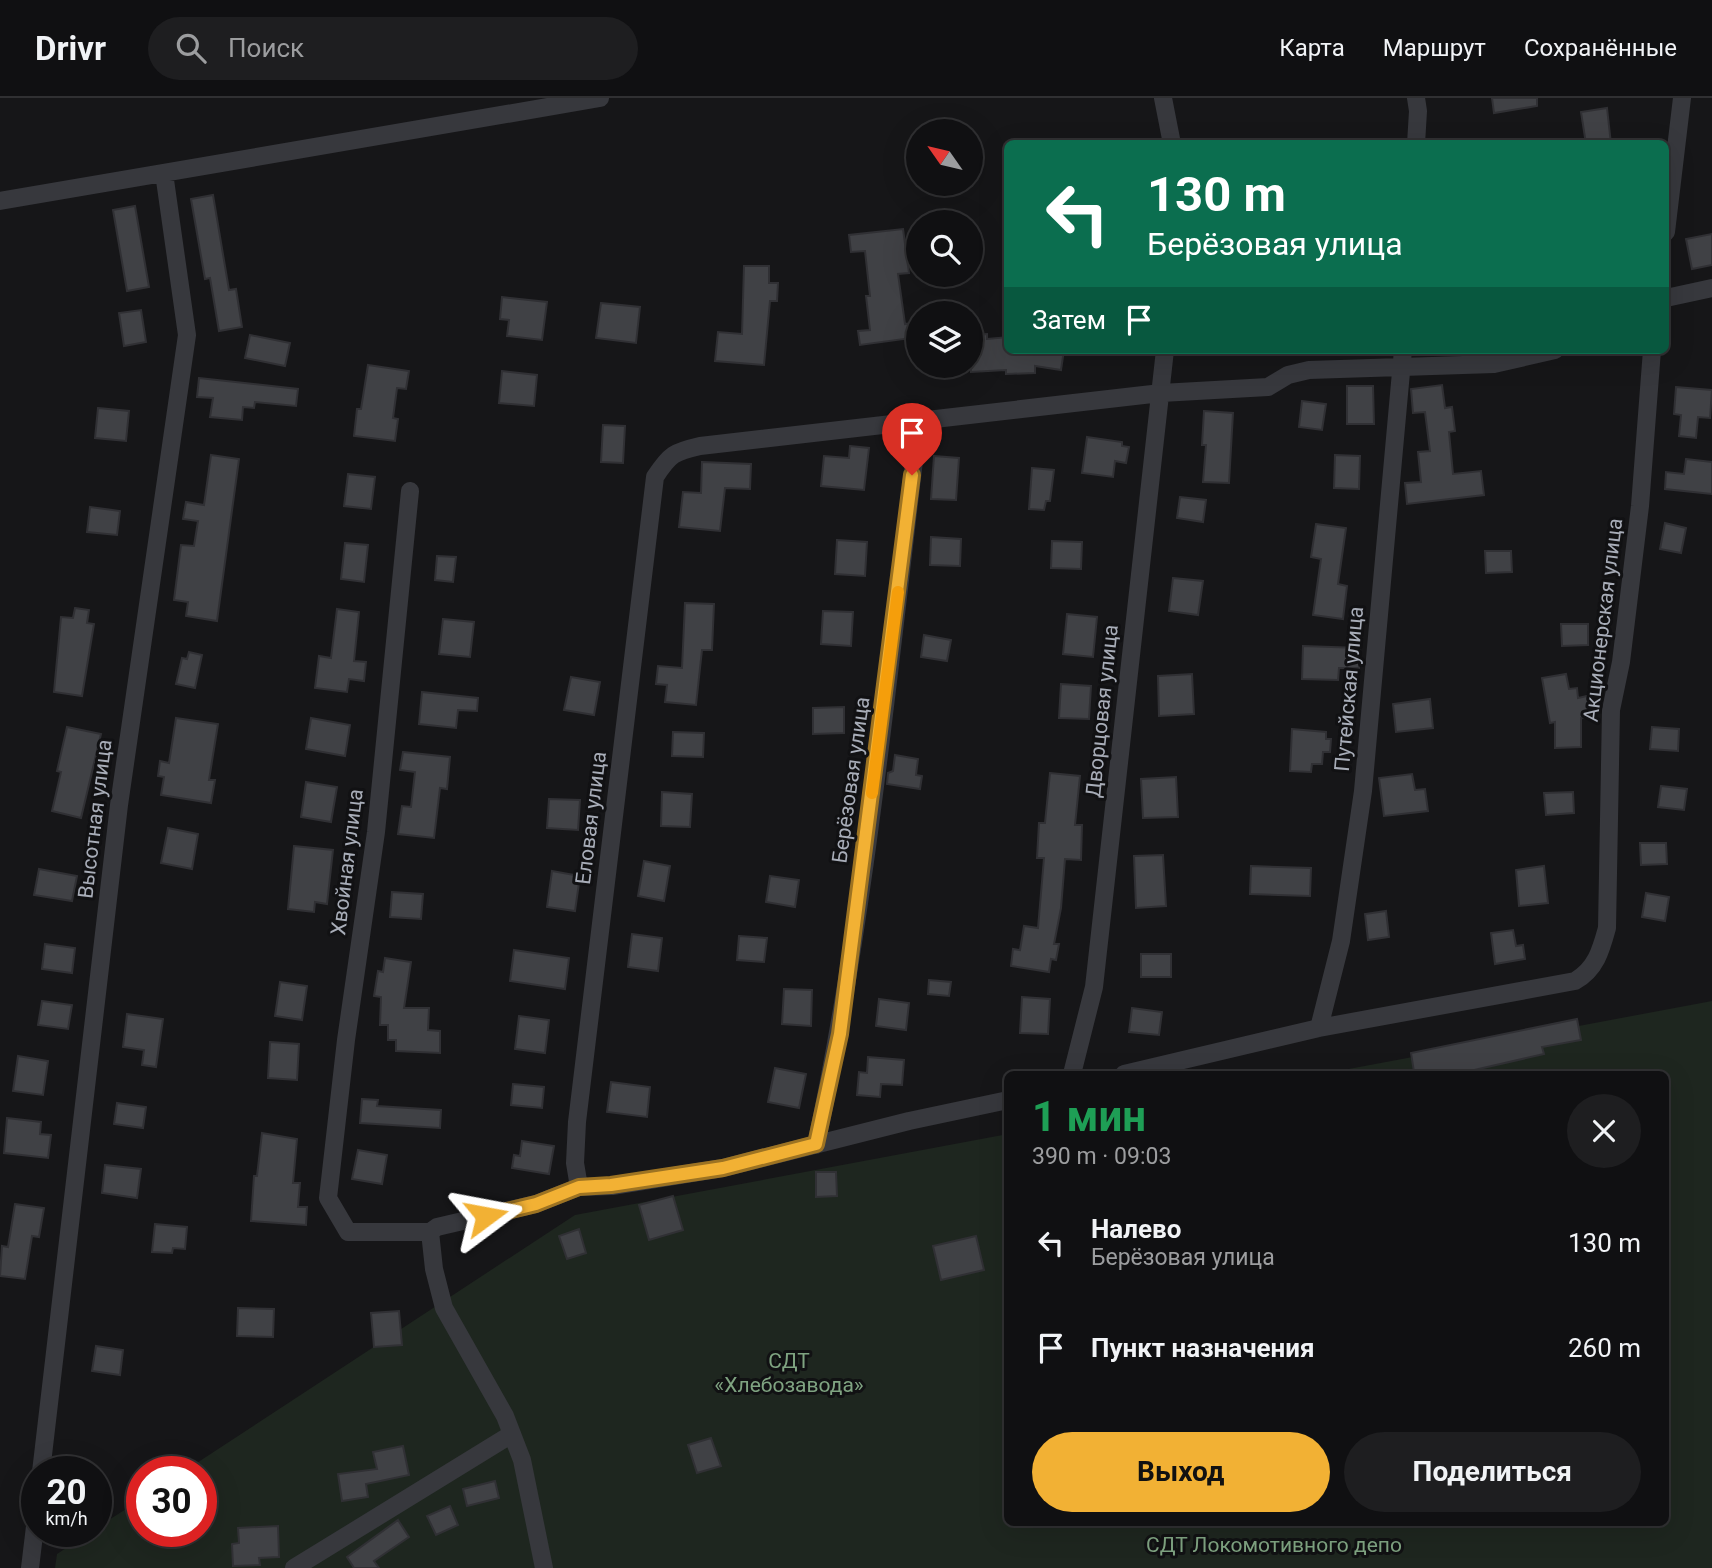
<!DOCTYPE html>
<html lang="ru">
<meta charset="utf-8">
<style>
:root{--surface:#101012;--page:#1e1e20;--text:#f1f3f6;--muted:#9c9d9f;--line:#303032;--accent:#f2b134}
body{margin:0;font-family:Roboto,sans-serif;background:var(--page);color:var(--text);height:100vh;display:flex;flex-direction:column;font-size:26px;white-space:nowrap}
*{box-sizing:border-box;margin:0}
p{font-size:23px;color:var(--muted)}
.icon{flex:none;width:38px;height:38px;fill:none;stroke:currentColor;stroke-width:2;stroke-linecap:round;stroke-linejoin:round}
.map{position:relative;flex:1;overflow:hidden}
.sheet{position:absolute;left:1004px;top:973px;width:665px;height:455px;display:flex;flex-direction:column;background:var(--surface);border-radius:10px;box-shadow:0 7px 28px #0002,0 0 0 2px var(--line)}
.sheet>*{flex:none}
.hud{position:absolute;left:1004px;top:42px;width:665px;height:214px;border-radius:10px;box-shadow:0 7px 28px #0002,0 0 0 2px var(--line);background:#0b6e4f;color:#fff;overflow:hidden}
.needle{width:46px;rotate:304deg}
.controls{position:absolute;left:906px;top:21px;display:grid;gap:14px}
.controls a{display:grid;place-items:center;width:77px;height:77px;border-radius:50%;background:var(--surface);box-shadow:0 7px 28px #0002,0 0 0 2px var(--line);font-size:35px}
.speed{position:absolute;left:21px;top:1358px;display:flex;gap:14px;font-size:35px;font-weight:700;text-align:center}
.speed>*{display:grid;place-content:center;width:91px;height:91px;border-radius:50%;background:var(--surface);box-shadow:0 7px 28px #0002,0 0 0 2px var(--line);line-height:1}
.speed small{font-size:18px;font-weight:400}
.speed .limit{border:10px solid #d22;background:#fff;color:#111}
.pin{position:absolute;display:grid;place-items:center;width:60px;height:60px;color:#fff;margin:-72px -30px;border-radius:50% 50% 50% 0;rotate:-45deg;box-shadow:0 0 7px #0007}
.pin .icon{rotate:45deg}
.me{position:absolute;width:77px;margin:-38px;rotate:77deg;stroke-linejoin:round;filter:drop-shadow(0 0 5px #0008)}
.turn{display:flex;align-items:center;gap:24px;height:147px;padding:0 28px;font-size:32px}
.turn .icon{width:91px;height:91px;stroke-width:2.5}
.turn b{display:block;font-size:49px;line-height:60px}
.then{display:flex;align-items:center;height:66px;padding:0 28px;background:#0003;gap:14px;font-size:26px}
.round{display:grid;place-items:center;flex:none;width:74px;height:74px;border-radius:37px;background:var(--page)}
.summary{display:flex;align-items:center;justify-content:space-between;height:119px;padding:0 28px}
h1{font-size:42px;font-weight:700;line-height:52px;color:#1e9e55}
.primary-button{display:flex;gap:14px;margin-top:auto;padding:14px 28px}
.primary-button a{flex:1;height:80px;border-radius:42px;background:var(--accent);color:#111;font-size:28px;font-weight:700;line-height:80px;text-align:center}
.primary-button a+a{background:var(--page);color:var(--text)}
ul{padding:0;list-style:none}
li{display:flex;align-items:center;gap:21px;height:105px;padding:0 28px}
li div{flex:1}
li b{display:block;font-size:26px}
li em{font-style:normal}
header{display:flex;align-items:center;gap:42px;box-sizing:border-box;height:98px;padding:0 35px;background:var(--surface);border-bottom:2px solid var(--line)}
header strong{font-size:33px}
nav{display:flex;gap:38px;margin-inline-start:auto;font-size:24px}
.search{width:490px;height:63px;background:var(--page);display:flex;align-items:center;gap:18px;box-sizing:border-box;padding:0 24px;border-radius:38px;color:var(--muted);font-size:26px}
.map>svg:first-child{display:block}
.green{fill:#1e261f}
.building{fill:#404145;stroke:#303034;stroke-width:2}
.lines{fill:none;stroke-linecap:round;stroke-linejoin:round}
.street{stroke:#37383d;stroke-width:18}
.route-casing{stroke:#9d7322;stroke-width:18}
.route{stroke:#f2b134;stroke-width:12}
.slow{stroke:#f59e0b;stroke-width:12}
.labels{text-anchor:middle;stroke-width:6;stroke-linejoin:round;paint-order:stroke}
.street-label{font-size:21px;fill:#a8adb8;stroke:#111113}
.park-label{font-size:21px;fill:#7fa381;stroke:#111113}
</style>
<header>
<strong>Drivr</strong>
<div class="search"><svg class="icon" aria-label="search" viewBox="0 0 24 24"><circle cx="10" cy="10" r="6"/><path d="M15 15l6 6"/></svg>Поиск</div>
<nav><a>Карта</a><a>Маршрут</a><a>Сохранённые</a></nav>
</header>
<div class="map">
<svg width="1712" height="1470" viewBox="0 0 1712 1470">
<rect width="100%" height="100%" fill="#161618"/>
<path class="green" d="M1712,903V1470H55L57,1456L92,1433H96V1430L142,1401V1433H201V1374H183L575,1117L1008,1036V1424H1666V976H1322Z"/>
<path class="building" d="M1492,0H1537V8L1494,15Z
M1607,10L1611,46H1586L1581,14Z
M213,97L229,192L236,191L242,229L219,233L210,180L205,181L191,101Z
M135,108L149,189L127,193L113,112Z
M903,131L909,175L898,176L905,226L919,224V239L860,247L858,233L870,232L866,198H870L865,153L851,154L849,137Z
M1712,136V167L1692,171L1686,141Z
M744,168H769V185H778L777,203H770L764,267L715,263L718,234L742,236Z
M502,199L547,204L542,242L507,238L509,222L500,221Z
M601,205L640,209L636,245L596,240Z
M141,212L146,244L124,248L119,215Z
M987,236V241L1008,239V252H1064L1061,272L1035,268V275L1006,276V272L971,274V237Z
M250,237L290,245L285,268L245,260Z
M368,267L409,273L406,291L397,290L393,320L398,321L395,343L354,338L357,311H361Z
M502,273L537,277L534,308L499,305Z
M199,280L298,291L296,308L255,304L254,310L243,309L242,322L210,319L213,300L197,299Z
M1442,287L1445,310L1452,309L1455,333L1449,334L1453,376L1481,373L1484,397L1407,406L1405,385L1421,384L1418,354L1430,353L1425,314L1413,315L1411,291Z
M1347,288H1373L1374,326H1347Z
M1676,289L1712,292L1710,320L1698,319L1696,340L1679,338L1681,317L1674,316Z
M1302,303L1326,306L1322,332L1299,329Z
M98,310L129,313L126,343L95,340Z
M1204,313L1233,315L1229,385L1203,384L1206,347H1202Z
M603,327L625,328L623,365L601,364Z
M1087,339L1122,344V348L1129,349L1126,365L1115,363L1113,379L1082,375Z
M850,348L869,350L864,392L821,388L824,358L849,360Z
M211,357L239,361L217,523L186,518L188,504L174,502L181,447L194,448L198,423L183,421L186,404L204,407Z
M1335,357L1360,358L1359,391L1334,390Z
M934,358L959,360L956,402L931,401Z
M1686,361L1712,364V396L1665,391L1666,374L1684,376Z
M702,364L751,366L750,391L725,390L720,433L679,429L683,394L701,395Z
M1032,370L1054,372L1050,403H1046L1044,412L1029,411Z
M348,376L375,379L371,411L344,408Z
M1180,399L1206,402L1203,424L1177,420Z
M90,409L120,413L117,437L87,434Z
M1665,425L1686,430L1681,455L1660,451Z
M1316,426L1346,430L1338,486L1347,488L1343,521L1313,517L1321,461L1311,459Z
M931,439L961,441L960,468L930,467Z
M837,442L867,444L865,478L835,476Z
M1052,443L1082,444L1081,471L1051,470Z
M345,445L368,447L364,484L341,481Z
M1485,453H1511L1512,474L1486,475Z
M437,458L456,459L453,484L435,482Z
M1173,480L1203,483L1198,517L1169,513Z
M685,505L714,506L712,552H702L696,607L665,604L667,587L656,586L658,568L682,570Z
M75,510L89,512L87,525L94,526L82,598L54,594L61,519L73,520Z
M337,511L359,514L354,563L366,564L364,583L349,581L347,594L315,590L319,558L331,560Z
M823,513L853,514L851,548L821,546Z
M1067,516L1097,519L1093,559L1063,556Z
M443,521L474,524L470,559L439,556Z
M1561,526H1588V547L1562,548Z
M924,537L951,542L947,563L921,559Z
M1303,548L1360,550L1359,570H1339L1338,582L1302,581Z
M189,554L202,557L195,590L176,586L182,560L187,561Z
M1192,576L1194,616L1159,618L1158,578Z
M1566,576L1569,591L1577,590L1578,600L1587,598L1590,618L1581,620V649L1555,650V624L1550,625L1542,580Z
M571,579L600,584L594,617L564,612Z
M1061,586L1091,588L1089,621L1059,620Z
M422,594L478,600L477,613L458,612L456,630L419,626Z
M1430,601L1433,630L1396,634L1393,606Z
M844,609V635L813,636V610Z
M176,620L218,626L209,682H215L211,705L161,697L164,679L158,678L160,663L169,665Z
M311,620L350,627L345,658L306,651Z
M67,629L101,636L81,720L52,713L61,674L57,673Z
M1652,629L1679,631L1678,653L1650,651Z
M1292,631L1326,634V641H1331L1330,654H1323L1322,666H1312L1311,674L1290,673Z
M673,634L704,635L703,659L672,658Z
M403,654L450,659L447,691L440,690L434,740L398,736L402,708L411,709L415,674L400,672Z
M895,657L918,661L916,677L922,678L920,691L887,686L888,675L893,673Z
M1050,675L1080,678L1075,727H1082L1081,762L1065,761L1061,810L1054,846H1059L1056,862L1051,861L1049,874L1011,868L1013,851L1020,852L1024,828L1038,830L1044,760H1037L1039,725H1045Z
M1412,676L1415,692L1425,691L1428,713L1384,718L1379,680Z
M1176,679L1178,719L1143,720L1141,681Z
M306,684L337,689L331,724L301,719Z
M1661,688L1687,691L1684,712L1658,709Z
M662,694L692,696L690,729L661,728Z
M1573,694L1574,715L1546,717L1544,695Z
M549,701L580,702L578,732L547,730Z
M168,730L198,736L192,771L161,765Z
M1640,745H1666L1667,766L1641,767Z
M294,748L333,752L327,806L315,804L314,814L288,811Z
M1163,757L1166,808L1136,810L1134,758Z
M644,763L670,768L664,803L638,798Z
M1251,768L1311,770L1310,798L1250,796Z
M1544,768L1548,805L1519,808L1516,772Z
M39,771L77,778L72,803L34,797Z
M552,773L580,778L575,813L547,809Z
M770,778L799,782L795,809L766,804Z
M392,794L423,796L421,821L390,819Z
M1646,795L1669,799L1665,823L1642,819Z
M1386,813L1389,839L1368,842L1365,816Z
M1513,832L1516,848L1523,847L1525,861L1495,866L1491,835Z
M632,836L662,840L658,873L628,869Z
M739,838L767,840L764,864L737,862Z
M45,846L75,850L72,875L42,871Z
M514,852L569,860L565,891L510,883Z
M1141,856H1171V879H1141Z
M385,860L411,864L404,910H429L428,932L440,933V955L396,953V942H388V927H380L381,899L374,898L378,873L383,874Z
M929,882L951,884L949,898L928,896Z
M280,884L307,888L302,922L275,918Z
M784,891L812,892L811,928L782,926Z
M1022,899L1050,901L1048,936L1020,935Z
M879,901L909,905L906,932L876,928Z
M42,903L72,907L68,931L38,927Z
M1132,910L1162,914L1159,937L1129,934Z
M127,916L163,921L156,969L142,967L144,952L123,949Z
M519,918L549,922L545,955L515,951Z
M1577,921L1581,942L1542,949L1544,956L1457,976H1419V973L1414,974L1411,955Z
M270,944L299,946L297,982L268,980Z
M18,958L48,963L43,997L13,993Z
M868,959L904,962L902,987L881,986L880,999L857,997L859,974L867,975Z
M775,970L806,976L799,1010L768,1004Z
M611,984L650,989L647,1019L607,1014Z
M513,986L544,989L542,1010L511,1007Z
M362,1001L378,1002L377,1008L441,1012L440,1030L360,1025Z
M117,1005L146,1009L143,1030L114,1026Z
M7,1020L41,1024L40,1036L51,1037L48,1060L4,1055Z
M262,1035L297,1041L293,1085H300L298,1109H307L306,1127L251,1123L254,1078H257Z
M522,1043L554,1048L549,1076L512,1070L514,1057L520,1058Z
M358,1052L387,1057L382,1086L352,1081Z
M105,1067L141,1071L137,1100L102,1095Z
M816,1074H836L837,1098L816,1099Z
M673,1098L683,1132L649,1142L639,1107Z
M15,1106L44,1110L39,1139L32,1138L25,1181L0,1178L2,1148L8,1149Z
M155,1126L187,1129L185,1151L173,1150L172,1155L152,1154Z
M579,1131L586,1155L567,1161L559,1138Z
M976,1138L984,1172L941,1182L933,1148Z
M238,1210L274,1211L273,1239L237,1238Z
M399,1213L402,1247L374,1249L371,1215Z
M96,1248L123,1252L120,1277L92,1273Z
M711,1340L721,1368L697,1375L688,1347Z
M403,1348L409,1377L366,1386L368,1399L342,1403L338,1376L377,1371L373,1354Z
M495,1383L499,1400L467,1408L463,1391Z
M450,1408L458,1427L436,1437L427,1418Z
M398,1422L409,1439L374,1463L379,1470H354L347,1459Z
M278,1428L279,1459L259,1460L260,1467L233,1468L232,1446L239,1445L238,1430Z"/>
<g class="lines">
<path class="street" d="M1163,0L1172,46
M1416,0L1418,13L1416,46
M0,103L600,0
M1666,134L1682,0
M1666,200L1712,190
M410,393L376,734L346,942L328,1100L348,1134H430L434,1171L444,1210L505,1318L522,1362L544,1470
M1319,930L1341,843L1363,693L1403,252
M1072,976L1094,889L1165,252
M1124,976L1319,930L1575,883C1596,871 1601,852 1607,830L1611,612L1621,564L1640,408L1652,252
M816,1047C867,809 889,564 919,322
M579,1089L575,1065L577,1024L655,379C670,356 674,354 700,348L1161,295L1268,289L1288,277L1309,272L1494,266L1555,252
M430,1134L437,1129L536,1106L579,1089L612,1088L723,1070L909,1023L1008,1002
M41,1374L119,707L187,237L164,75
M30,1470L37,1412
M294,1470L512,1336"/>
</g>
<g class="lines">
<defs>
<path id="route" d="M486,1118L536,1106L579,1089L611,1087L723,1070L816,1046L840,936L912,377"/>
</defs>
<use href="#route" class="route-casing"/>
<use href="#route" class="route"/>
<path class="slow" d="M872,695L898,494"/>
</g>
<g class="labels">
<g class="street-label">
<text transform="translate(1603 522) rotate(-83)" y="7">Акционерская улица</text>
<text transform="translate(1349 591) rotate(-85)" y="7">Путейская улица</text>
<text transform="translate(1102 613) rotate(-84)" y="7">Дворцовая улица</text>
<text transform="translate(851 682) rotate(-82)" y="7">Берёзовая улица</text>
<text transform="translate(591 720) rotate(-83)" y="7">Еловая улица</text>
<text transform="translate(95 721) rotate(-83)" y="7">Высотная улица</text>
<text transform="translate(347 764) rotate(-83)" y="7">Хвойная улица</text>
</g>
<g class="park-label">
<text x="789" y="1270">СДТ<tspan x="789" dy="24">«Хлебозавода»</tspan></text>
<text x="1274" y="1454">СДТ Локомотивного депо</text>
</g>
</g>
</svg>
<div class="controls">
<a><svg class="needle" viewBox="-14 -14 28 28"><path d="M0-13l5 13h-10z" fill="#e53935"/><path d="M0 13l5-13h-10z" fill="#9c9d9f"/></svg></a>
<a><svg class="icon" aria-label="search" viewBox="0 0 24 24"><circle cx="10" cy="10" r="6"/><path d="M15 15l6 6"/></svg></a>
<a><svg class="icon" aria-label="layers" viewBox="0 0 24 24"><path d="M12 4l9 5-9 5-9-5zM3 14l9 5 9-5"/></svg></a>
</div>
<div class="speed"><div>20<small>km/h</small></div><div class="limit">30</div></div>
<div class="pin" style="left:912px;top:377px;background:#d93025"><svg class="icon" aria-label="arrive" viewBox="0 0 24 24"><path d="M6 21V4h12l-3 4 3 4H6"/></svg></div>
<svg class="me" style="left:486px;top:1118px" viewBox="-20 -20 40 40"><path d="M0-17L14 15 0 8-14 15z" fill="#f2b134" stroke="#fff" stroke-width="4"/></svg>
<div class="hud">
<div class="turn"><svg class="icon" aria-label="left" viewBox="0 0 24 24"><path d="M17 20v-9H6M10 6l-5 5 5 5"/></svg><div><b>130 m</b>Берёзовая улица</div></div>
<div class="then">Затем<svg class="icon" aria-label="arrive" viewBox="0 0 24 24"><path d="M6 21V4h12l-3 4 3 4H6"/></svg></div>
</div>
<section class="sheet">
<div class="summary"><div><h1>1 мин</h1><p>390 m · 09:03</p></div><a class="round"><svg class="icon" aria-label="close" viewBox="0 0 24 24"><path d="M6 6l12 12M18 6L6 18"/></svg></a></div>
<ul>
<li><svg class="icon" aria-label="left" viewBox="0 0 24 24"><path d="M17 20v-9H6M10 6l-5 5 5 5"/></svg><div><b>Налево</b><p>Берёзовая улица</p></div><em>130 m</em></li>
<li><svg class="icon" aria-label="arrive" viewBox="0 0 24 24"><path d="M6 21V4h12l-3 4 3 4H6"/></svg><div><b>Пункт назначения</b></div><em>260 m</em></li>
</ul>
<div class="primary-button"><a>Выход</a><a>Поделиться</a></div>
</section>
</div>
